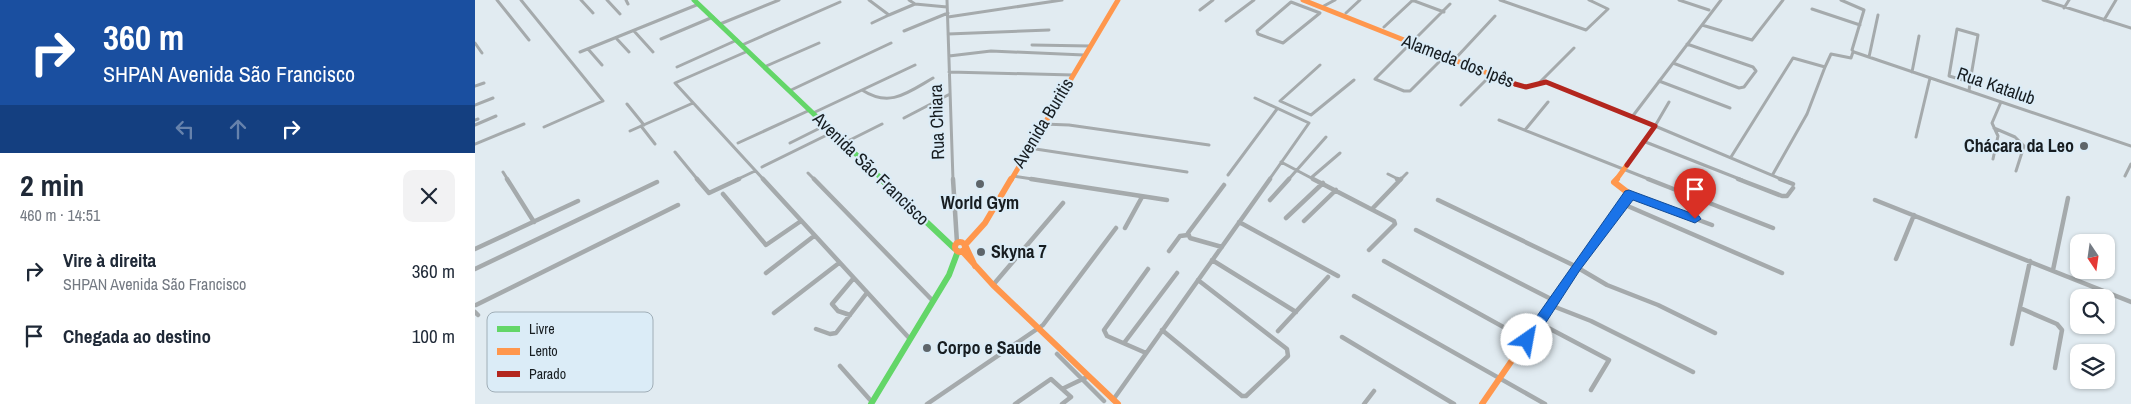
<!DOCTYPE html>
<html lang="pt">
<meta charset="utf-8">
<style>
:root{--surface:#fff;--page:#f2f2f3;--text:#1f2937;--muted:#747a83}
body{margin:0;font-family:"Archivo Narrow",sans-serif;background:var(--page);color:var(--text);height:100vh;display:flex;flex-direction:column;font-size:19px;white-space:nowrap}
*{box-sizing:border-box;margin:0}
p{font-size:16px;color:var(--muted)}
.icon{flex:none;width:28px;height:28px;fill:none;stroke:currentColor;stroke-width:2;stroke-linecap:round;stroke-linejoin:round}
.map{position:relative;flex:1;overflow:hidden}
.panel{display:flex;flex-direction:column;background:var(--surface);width:475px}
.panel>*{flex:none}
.banner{background:#1a4fa0;color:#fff;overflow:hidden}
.needle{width:32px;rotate:167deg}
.fabs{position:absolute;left:1595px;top:234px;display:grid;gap:10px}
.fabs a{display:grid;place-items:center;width:45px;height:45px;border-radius:10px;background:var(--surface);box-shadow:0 1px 4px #0004;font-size:25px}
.pin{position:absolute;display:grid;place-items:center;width:42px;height:42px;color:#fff;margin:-51px -21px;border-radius:50% 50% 50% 0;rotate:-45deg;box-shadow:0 0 5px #0007}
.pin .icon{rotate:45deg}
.me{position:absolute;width:55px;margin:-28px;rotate:33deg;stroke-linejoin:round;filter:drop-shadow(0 0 4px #0008)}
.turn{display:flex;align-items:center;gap:18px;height:105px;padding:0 20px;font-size:22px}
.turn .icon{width:65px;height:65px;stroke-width:2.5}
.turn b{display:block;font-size:35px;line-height:42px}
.lanes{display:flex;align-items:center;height:48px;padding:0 20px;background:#0003;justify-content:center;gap:25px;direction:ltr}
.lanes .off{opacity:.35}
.round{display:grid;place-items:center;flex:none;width:52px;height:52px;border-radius:10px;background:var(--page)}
.summary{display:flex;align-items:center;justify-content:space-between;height:85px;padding:0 20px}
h1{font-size:30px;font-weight:800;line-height:38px}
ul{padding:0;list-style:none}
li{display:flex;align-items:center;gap:15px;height:65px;padding:0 20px}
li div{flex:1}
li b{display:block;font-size:19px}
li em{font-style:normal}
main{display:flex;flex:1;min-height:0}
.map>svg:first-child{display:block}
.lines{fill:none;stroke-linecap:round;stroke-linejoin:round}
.street-far1{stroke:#a5aaac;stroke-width:3}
.street{stroke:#a5aaac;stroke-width:4.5}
.fast-far1{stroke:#63d668;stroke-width:5}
.fast{stroke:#63d668;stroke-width:6}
.slow-far1{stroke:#ff974d;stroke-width:5}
.slow{stroke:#ff974d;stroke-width:6}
.jam{stroke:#b3261e;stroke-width:5}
.route{fill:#1a73e8;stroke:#114b97}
.poi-dot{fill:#5e656a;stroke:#dbecf7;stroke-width:2}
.labels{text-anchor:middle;stroke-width:4;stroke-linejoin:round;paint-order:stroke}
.street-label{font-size:18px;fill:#171d21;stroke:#dbecf7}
.poi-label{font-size:18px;font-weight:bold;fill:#171d21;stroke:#dbecf7;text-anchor:start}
.key{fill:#dbecf7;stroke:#a0aeb7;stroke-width:1}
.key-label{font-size:14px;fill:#171d21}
</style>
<main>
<section class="panel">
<div class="banner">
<div class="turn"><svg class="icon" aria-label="right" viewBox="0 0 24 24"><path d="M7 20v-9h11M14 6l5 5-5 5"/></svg><div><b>360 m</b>SHPAN Avenida São Francisco</div></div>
<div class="lanes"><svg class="icon off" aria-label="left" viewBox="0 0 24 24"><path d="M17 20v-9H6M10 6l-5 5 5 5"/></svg><svg class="icon off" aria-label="ahead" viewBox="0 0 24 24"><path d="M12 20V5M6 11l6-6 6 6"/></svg><svg class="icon" aria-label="right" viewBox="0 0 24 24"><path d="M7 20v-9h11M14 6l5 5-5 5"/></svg></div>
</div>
<div class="summary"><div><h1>2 min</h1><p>460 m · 14:51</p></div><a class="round"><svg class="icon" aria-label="close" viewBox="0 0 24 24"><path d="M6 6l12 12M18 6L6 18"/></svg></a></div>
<ul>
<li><svg class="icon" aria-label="right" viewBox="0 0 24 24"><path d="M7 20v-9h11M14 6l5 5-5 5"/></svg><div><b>Vire à direita</b><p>SHPAN Avenida São Francisco</p></div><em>360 m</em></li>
<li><svg class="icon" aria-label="arrive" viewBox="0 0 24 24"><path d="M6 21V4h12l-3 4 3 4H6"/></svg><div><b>Chegada ao destino</b></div><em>100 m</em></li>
</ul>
</section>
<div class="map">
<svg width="1656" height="404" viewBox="0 0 1656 404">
<rect width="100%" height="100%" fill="#e1ebf1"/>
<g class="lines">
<path class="street-far1" d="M22,0L54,40
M46,0L128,101L69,127
M106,0L118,13
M132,0L145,14
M151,0L153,4
M394,0L414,15L440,4
M434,0L440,4L472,7
M472,0L478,180
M937,0L969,12
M1025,0L1111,30L1133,9L1114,0
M1204,0L1234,10
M1366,0L1389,10L1377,50L1379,52L1656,146
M1568,0L1656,28
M816,2L845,13L808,43L783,34L782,31Z
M847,7L860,0
M1589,8L1594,0
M1337,9L1385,25
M725,10L738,0
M871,13L885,0
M473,17L587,0
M1629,20L1641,0
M751,21L779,0
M397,23L414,15
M245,24L304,0
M1227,25L1277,40L1308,0
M909,27L938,0
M1482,29L1503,35L1495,82L1474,76Z
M159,31L178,52
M429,31L473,13
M473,34L574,30
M141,38L154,52
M186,39L238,17
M0,43L7,53
M267,45L365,2
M557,45L615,46
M933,46L963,58L965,61L935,91H929L900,79Z
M933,46L975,4
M113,49L127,65
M273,51L200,83L289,180
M105,52L224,4
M474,56L516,51L609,55
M1394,57L1403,15
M979,60L1020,16
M1198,63L1264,88L1269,87L1281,71L1278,67L1212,44
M845,65L805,101L836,115L879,80
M202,67L262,40
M289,67L344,43
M1350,67L1356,54L1376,58L1378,52
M474,72L598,75
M1437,72L1444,36
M1184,81L1255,108
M1065,82L1099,48
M0,86L9,83
M387,90L440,65
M314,91L416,43
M1494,91L1495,82
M780,98L834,123L794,180
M1194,102L1180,126L1308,180
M152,104L169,125
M0,105L18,98
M986,105L1016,75
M338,113L387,90C415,108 432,93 458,78
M1157,117L1246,0
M429,118L475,94
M0,120L3,119
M1024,120L1176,180
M568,124L594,125L734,145
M0,125L21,116
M166,126L180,144
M1519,128L1540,137L1549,146L1541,171
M1050,130L1073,102
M155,131L218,103
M1441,137L1455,78
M1168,141L1267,180
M263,143L335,110
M315,143L351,125
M369,143L407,124
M0,144L49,124
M554,148L712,172
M200,152L223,180
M1256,157L1318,58L1350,67L1332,114L1298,174
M1518,159L1523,136L1517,123L1526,102
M806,162L840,180
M287,167L358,132
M28,172L33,180
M333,173L340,180
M913,174L925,180
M753,175L802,109
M538,176L564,180
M1650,176L1656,164
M837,177L865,153
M261,180L280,171
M813,180L851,137
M925,180L932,173"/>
<path class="street" d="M32,179L59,222
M222,179L234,193L264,179
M288,179L435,339
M339,179L458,301
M478,179L482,243
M556,179L692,200
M838,179L919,221L920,224L894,250
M922,179L925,180
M1173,179L1298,228
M1263,179L1307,196H1312L1318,188
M1305,179L1318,184
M248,194L291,245L326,221
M1154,194L1237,225
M795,200L814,179
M963,200L1098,265L1132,285L1183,305L1240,333
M1400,200L1656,302
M1148,204L1307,273
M898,208L926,179
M811,218L848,183
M829,221L861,190
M764,222L863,276
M650,228L667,197
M941,230L1078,300
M747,247L715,238L713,233L749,185
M0,249L103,201
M694,251L705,236L713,235
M1421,259L1439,215
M737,260L821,312
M909,261L1052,340
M0,269L182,182
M1578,270L1593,198
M291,273L339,236
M518,285L588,203
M879,296L1070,404
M1,305L203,205
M1075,305L1116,321L1218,372
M1545,308L1582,324L1587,330L1580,368
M0,312L3,315
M299,313L364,263
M375,315L363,311L357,304L378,279
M1064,323L1134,360L1116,390
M341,329L355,334L361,333L391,294
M687,330L767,396H771L813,356L812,349L723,280
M803,331L853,277
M867,337L979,404
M649,343L702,273
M1537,344L1555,261
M671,353L632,336L629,330L673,269
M582,354L629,401
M365,366L397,402
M587,389L614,376
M638,400L795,179
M452,404L568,325L641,228
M540,404L576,379L596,397L587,404
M889,404L899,391"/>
<path class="fast-far1" d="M219,0L408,180"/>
<path class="fast" d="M406,179L479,248
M396,404L474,275L483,251"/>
<path class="slow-far1" d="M828,0L1040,84
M536,180L643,0
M1141,180L1152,165"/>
<path class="slow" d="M480 247a5 5 0 1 1 10 0a5 5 0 1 1-10 0Z
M491,244L510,223L536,179
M491,247L500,266
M487,251L518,285L643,404
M1007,404L1101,267L1153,197L1152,192L1139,182L1142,179"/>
<path class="jam" d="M1040,84L1051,87L1071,82L1180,126L1152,165"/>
</g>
<path class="route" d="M1154,190L1224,216L1226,219L1220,223L1158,200L1105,270L1057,344H1048L1046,340L1048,336L1150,191Z"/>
<g class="poi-dot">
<circle cx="1609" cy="146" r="5"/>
<circle cx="505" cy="184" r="5"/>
<circle cx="506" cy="252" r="5"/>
<circle cx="452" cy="348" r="5"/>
</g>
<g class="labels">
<g class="street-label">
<text transform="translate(983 61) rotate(21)" y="6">Alameda dos Ipês</text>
<text transform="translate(1521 86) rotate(19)" y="6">Rua Katalub</text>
<text transform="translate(462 122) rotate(-92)" y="6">Rua Chiara</text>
<text transform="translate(568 123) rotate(-59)" y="6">Avenida Buritis</text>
<text transform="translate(396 169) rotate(44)" y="6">Avenida São Francisco</text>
</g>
<g class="poi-label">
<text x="1599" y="152" text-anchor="end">Chácara da Leo</text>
<text x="505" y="209" text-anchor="middle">World Gym</text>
<text x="516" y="258">Skyna 7</text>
<text x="462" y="354">Corpo e Saude</text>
</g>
</g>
<rect x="12" y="312" width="166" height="80" rx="8" class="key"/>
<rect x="22" y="326" width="23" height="6" fill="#63d668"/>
<rect x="22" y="348" width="23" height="7" fill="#ff974d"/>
<rect x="22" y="371" width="23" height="6" fill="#b3261e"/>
<g class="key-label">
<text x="54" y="334">Livre</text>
<text x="54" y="356">Lento</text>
<text x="54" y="379">Parado</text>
</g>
</svg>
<div class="fabs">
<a><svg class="needle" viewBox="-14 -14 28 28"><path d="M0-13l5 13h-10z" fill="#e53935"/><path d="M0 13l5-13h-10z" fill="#747a83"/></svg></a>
<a><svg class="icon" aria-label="search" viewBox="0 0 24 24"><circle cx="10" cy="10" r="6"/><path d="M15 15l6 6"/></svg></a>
<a><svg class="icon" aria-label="layers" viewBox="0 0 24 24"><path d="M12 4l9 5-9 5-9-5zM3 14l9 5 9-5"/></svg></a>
</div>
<div class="pin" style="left:1220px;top:219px;background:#d93025"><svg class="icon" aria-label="arrive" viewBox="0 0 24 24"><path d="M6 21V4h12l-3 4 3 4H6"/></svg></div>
<svg class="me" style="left:1052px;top:340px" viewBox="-20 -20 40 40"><circle r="19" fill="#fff"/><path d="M0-13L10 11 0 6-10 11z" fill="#1a73e8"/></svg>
</div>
</main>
